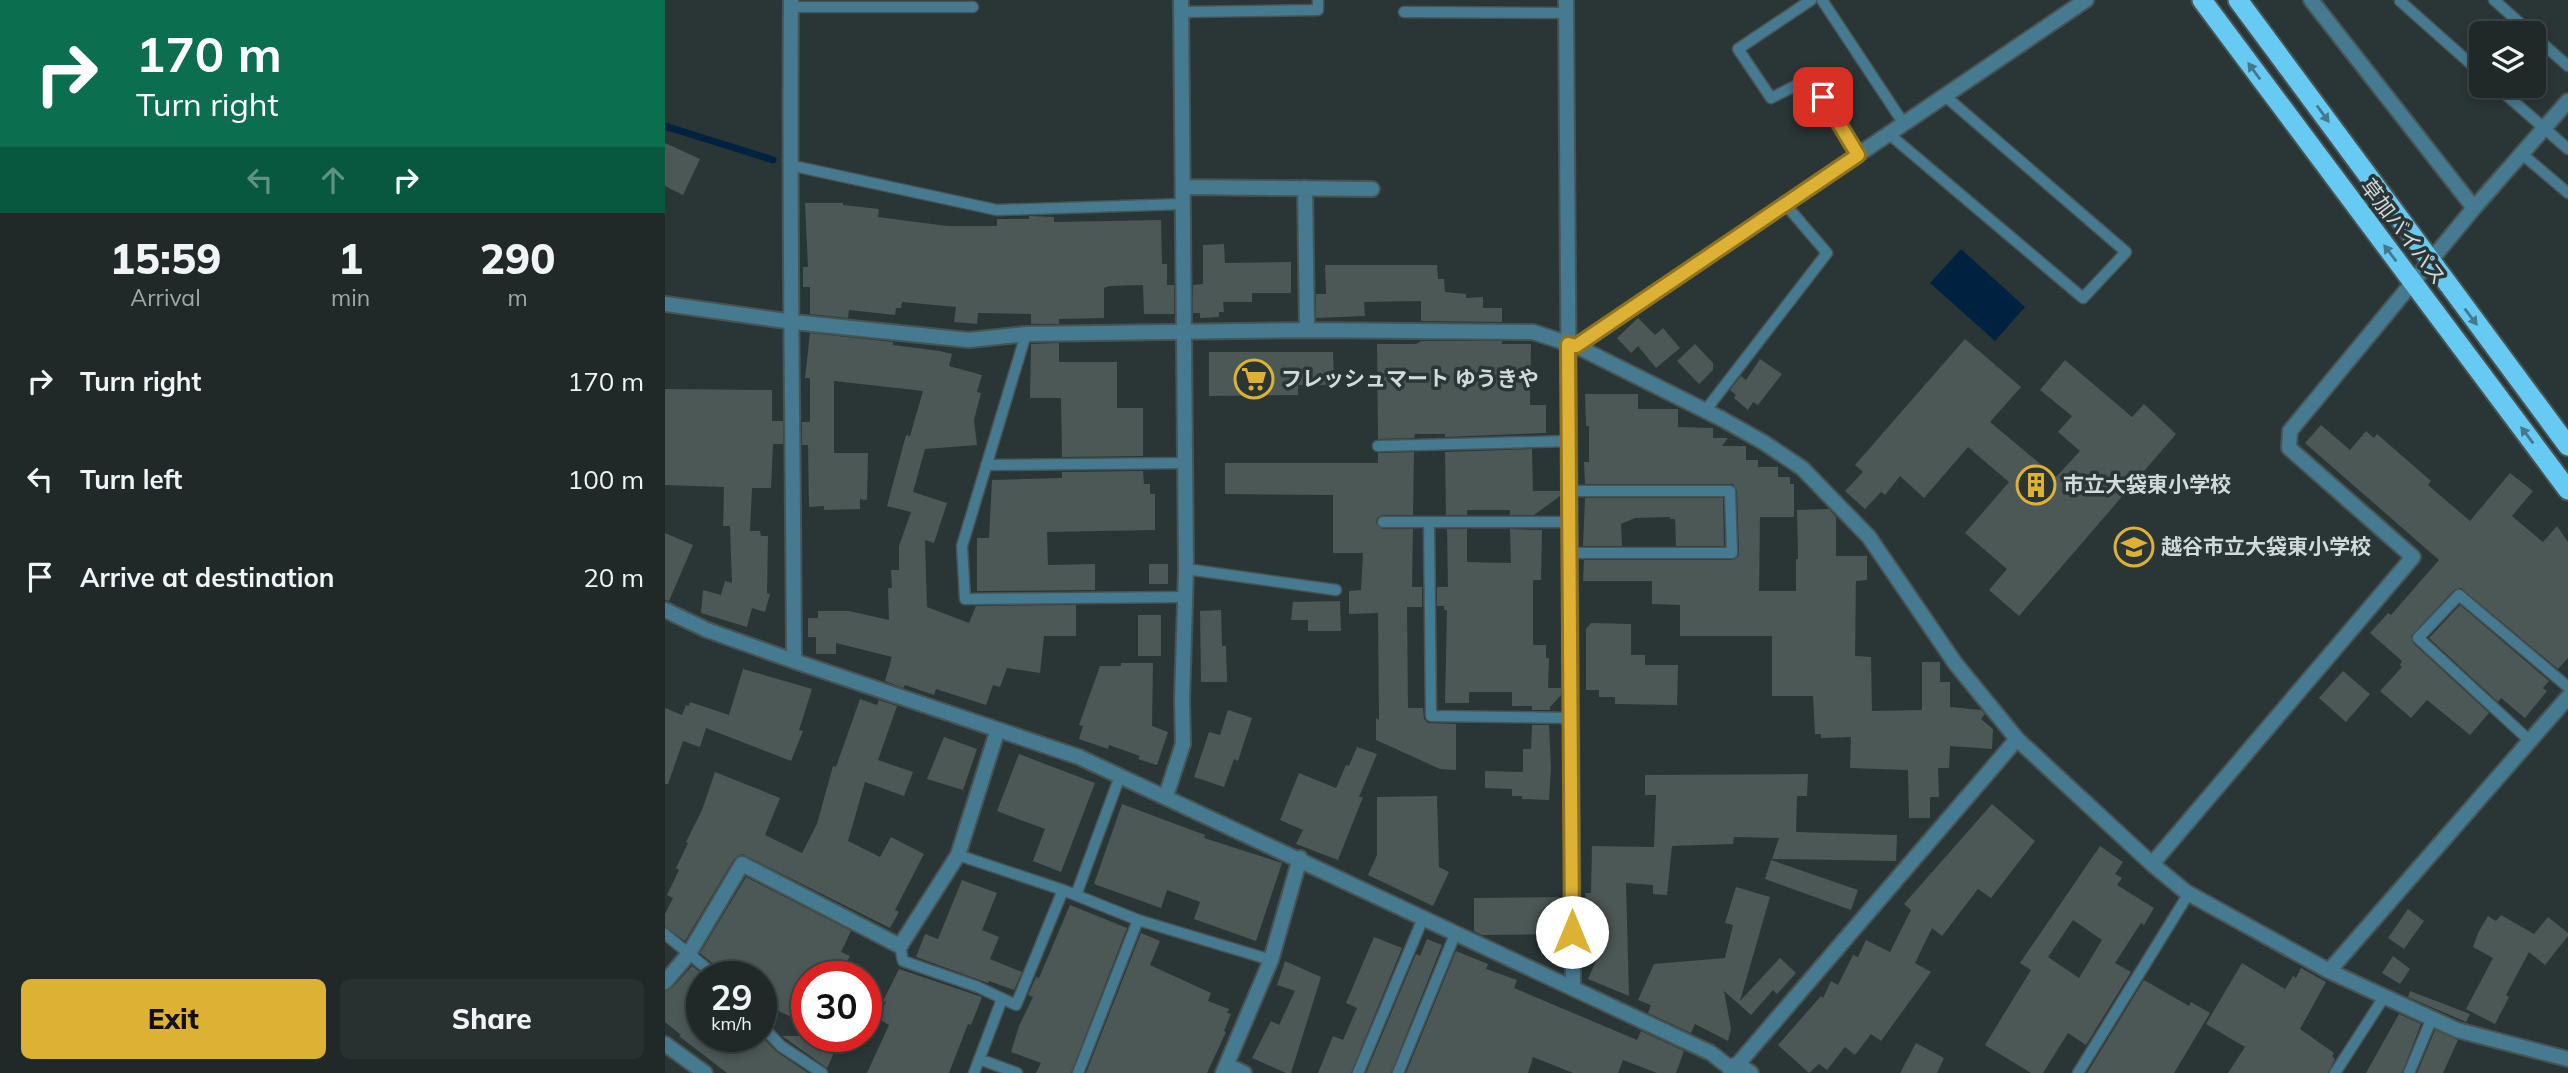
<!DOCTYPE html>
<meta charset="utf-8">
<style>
:root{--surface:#202828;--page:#283030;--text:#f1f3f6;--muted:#a2a6a8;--line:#3d4445;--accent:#ddb133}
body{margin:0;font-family:Mulish,"Noto Sans JP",sans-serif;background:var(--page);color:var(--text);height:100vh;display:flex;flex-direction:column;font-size:26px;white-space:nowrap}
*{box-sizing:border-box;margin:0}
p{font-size:23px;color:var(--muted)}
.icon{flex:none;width:38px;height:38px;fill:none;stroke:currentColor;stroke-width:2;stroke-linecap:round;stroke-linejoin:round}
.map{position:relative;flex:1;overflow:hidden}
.sheet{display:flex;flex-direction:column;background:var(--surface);width:665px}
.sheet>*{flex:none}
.guide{background:#0b6e4f;color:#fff;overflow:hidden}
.controls{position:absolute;left:1804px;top:21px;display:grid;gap:14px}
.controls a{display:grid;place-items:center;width:77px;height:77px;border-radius:10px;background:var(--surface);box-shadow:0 4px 10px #0003,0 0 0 2px var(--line);font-size:35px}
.speed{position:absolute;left:21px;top:961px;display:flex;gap:14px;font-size:35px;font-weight:700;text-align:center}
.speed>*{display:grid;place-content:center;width:91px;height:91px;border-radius:50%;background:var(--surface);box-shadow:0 4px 10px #0003,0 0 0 2px var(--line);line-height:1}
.speed small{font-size:18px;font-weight:400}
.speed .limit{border:10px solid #d22;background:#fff;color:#111}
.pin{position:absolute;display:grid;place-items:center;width:60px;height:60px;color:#fff;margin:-30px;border-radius:14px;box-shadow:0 4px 10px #0006}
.me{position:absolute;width:77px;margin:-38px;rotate:0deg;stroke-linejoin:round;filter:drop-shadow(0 0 5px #0008)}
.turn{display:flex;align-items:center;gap:24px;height:147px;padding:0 21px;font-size:32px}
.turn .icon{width:91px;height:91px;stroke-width:2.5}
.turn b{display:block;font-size:49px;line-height:60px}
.lanes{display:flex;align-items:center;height:66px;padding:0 21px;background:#0003;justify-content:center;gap:35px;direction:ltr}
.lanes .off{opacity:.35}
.eta{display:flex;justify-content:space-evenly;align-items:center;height:119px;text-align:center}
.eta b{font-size:42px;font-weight:800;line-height:49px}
.button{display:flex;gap:14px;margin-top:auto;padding:14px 21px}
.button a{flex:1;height:80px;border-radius:10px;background:var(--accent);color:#111;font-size:28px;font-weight:800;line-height:80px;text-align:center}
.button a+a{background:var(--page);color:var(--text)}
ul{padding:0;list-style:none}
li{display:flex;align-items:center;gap:21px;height:98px;padding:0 21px}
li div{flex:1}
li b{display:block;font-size:26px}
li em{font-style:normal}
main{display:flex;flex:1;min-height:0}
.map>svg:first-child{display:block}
.water{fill:#002241}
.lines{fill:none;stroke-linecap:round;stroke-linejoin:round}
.stream{stroke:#002241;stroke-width:7}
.building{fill:#4c5855;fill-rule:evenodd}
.service-casing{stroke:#485354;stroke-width:13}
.minor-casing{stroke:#485354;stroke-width:18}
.trunk-casing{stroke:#485354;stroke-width:23}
.service{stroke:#457a90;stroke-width:10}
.minor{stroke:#457a90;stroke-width:14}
.trunk{stroke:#66caf2;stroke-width:19}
.oneway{fill:#45788b}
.route-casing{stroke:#907321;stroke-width:18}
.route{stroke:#ddb133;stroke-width:12}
.labels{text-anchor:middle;stroke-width:7;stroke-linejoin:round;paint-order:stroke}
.street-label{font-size:21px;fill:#d2d9da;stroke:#2a3536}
.poi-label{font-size:21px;font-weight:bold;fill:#d2d9da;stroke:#2a3536;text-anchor:start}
</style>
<main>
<section class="sheet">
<div class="guide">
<div class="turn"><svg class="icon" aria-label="right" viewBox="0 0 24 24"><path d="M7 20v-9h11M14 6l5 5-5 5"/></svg><div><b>170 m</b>Turn right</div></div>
<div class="lanes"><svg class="icon off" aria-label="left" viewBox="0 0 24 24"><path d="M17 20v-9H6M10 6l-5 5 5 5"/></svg><svg class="icon off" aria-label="ahead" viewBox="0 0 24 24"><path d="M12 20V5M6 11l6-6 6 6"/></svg><svg class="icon" aria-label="right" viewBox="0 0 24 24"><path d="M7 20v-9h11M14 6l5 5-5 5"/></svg></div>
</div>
<div class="eta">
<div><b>15:59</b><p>Arrival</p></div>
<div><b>1</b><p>min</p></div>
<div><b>290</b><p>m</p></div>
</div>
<ul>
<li><svg class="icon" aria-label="right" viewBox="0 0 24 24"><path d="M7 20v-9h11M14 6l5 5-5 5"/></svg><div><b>Turn right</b></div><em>170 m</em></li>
<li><svg class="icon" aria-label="left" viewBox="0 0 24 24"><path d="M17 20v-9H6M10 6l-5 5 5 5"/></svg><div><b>Turn left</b></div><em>100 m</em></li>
<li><svg class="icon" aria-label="arrive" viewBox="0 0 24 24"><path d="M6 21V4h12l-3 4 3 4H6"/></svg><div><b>Arrive at destination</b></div><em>20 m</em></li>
</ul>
<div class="button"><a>Exit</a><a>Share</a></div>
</section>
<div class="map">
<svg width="1903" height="1073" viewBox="0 0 1903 1073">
<rect width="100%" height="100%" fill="#2a3536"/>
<path class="water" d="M1296,249L1360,307L1330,341L1265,283Z"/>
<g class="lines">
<path class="stream" d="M0,126L108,160"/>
</g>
<path class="building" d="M0,143L35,159L18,195L0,186Z
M140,203H178V205L214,209L213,217L282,226H332V219H364V216L389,217V222L496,220L497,264H502V285H509V314H479L478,285L444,286L439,288V318L394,319V324H366V314H364L313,313L312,324L289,322L291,307L237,302L236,308H231L230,315L184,310L183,318L145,314V287H138V267H143Z
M559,244L560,263L626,262V293H587V302H558L559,312H554V317L535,318V313H528V285L538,284V245Z
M660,265H772L773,279H779L780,292L801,294V298L818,297V308H837V322L756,321V301L699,302L700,316L651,318V294H661Z
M973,318L990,335L998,328L1015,348L991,368L973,346L966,353L952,338Z
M145,333L228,342V345L275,351L287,354L284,366L317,375L312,392L316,393L309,420L312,445L260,449L248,492L282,503L269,543L260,540L262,607L304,623L311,606L411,605V636H379L375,673L342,668L335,687L328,685L321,705L271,689L269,695L240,685L238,688L220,681L227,657L171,643V654H151V637H143V618H153V611H184L224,620L223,588H227L226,570H234V546L246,512L222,506L241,435L245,436L258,391L169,381V453H203L202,500L195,499V509L159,510V506L144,507L143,445H137V422H145V378H140Z
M1300,339L1356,387L1325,422L1391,477L1415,451L1393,432L1407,416L1375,390L1400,360L1467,417L1479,404L1511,434L1354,616L1324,590L1342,569L1300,533L1344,482L1303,447L1259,498L1235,476L1220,495L1216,492L1200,509L1180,491L1198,472L1190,465Z
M756,341H837V344H866L865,405H881V433L780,437V434H750L749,438L713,439L712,344H751Z
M394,343V362H452V408H478V456L397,457L396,398H365L366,344Z
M1030,344L1048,363V370L1034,384L1012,361Z
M544,352H668L669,385H633V395L544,396Z
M1095,359L1117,374L1093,405L1088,402L1083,410L1069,398L1071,395L1065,390L1076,376L1081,380Z
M0,389L107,390V421H118V444H108L106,488H87L85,531H95L96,536H103L102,593L105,594L100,612L87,608L82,627L36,613L38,590L56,595L60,581L67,583L65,526H58L59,487L0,485Z
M920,394H973V409H1013V427L1048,428V438H1063L1057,446H1081V460H1093V467H1113V477H1125V484H1129V517H1095L1094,591H1131V559H1133L1132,510L1164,509L1171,517V556H1202V580L1191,581L1190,656L1206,657L1207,711L1257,710V662H1275V682H1285V707L1316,710L1320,714L1316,719L1328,729L1327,749L1285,746L1284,768H1273L1274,797H1265V818H1244L1243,770L1185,768L1186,737L1156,738V734H1150L1148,696H1107V636H1015V605L987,604V581H918L919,560H1067L1073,557L1074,553L1072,491L1068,484H920L919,462H924V426H921Z
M1656,425L1685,450L1701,431L1709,438L1712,434L1766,481L1763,485L1805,521L1845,473L1868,491L1847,516L1878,542L1892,526L1903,542V658L1893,669L1796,588L1789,590L1746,636L1748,643L1824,713L1805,735L1762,700L1746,718L1715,691L1737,667L1735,665L1737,661L1705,633L1723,613L1726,615L1774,560L1640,443Z
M867,449L868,491H895V496L869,515H845V510H802V515H781L780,452Z
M749,452L748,515H717L712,518L711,523L717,529H748L747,587H757V607H742L743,708H758L759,719L763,723L791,724V770L775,769L711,740V718L714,720L713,613L684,614V591L696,590L698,553H668V495L560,494V463H713V453Z
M478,471L479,484H485V494H490V530L382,532L383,565L430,564V590L312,591V538H324L327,480L397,478V472Z
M920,498H1058L1059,546H1011L1010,519H1005V517L970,518L956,524L957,546H918Z
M782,529H802V562L846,563L845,529L877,530L876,580H868V645H881V658H884L883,688H896V695L885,707V710H867V706H847V692H804V703H780L782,610H779V606H772V587H783Z
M0,533L28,545L4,601L0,600Z
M484,564H503V584H484Z
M675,601L676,631H643V620H626L628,602Z
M1795,605L1884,681L1878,688L1882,691L1860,718L1836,698L1833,702L1764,638Z
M556,610L557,646H561L562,682H536L535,611Z
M473,615H496V656H473Z
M926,623L966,624V655H980V665H1013L1012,705L950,704V697H934V690H921V629Z
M456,663H488L487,726L503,732L492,765L473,759L475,756L444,745L443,749L414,739L418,726L414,725L435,666H456Z
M78,669L147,689L134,730L138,731L126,761L41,728L35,747L18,741L3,784H0V708L17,715L21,705L24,706L25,702L64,715Z
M1678,671L1705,694L1681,722L1654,698Z
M195,699L212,705L214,700L232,706L213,760L248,772L239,796L200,782L183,841L215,857L226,837L259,854L230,910L234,912L225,928L77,854L69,859L20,941L0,927V914L8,898L2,895L14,870L11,868L23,843L21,842L37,810L50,772L115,798L100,835L137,853L152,824L168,766L171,767Z
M563,710L587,718L573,761L569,759L559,787L529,777L544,732L555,735Z
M867,725H884L886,768L884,800L857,799V796H847V789L820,788V771L858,772V749H866Z
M279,737L312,749L298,790L262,779Z
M692,747L712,754L694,797H698L673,860L631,844L638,830L615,820L634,773L671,788L681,765L684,766Z
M354,754L430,783L396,872L368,861L380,829L332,811Z
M1143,774L1142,796H1132L1131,832L1232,835L1231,861L1107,859L1114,838L1069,837L1068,844L1007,846L1002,895L988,894V885L961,883L964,996L923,979L940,940H922V934H917V897H921L920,893H926L927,846L989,847L991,795H980V775Z
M772,796L774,867L784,872L768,906L703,875L712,855V797Z
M457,804L540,835L539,838L617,863L591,941L529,919L535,902L502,890L496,908L429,884Z
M1327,804L1370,841L1326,898L1313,889L1277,936L1267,928L1250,963L1266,972L1216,1041L1206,1034L1190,1055L1180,1047L1162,1070L1154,1064L1144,1073L1113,1045L1156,996L1158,998L1166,981L1173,985L1188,955L1193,957L1201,940L1225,952L1246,910L1239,904Z
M1435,846L1458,862L1450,874L1457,878L1452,885L1489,908L1479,925L1476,923L1470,932L1450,963L1466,972L1421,1045L1403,1033L1378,1073H1366L1320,1045L1366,970L1355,963ZM1408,920L1437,940L1414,978L1383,957Z
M1106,860L1193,890L1186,910L1100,879Z
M81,877L186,931L176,952L185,956L174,976H142V1024L96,1003V976H58L56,970L35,953Z
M297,880L332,893L317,930L334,937L325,959L357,972L349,990L324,981L323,983L251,957L260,934L273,939Z
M1071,887L1105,897L1075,1001L1115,958L1131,973L1112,994L1108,990L1086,1015L1059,991L1066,1029L1063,1041L1030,1024L1026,1033L983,1013L986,1005L973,1000L989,964L1060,958L1068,925L1060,923Z
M898,897V934L817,935L809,931V898Z
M405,905L462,928L406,1073H371L376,1063L346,1052L354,1026L368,997L363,995L371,977L374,978Z
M1743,909L1759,921L1739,949L1723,938Z
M1836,915L1869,934L1883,917L1903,933V936L1880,965L1864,952L1841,995L1844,997L1830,1024L1801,1009L1828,958L1808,947L1813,933L1823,916L1831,921Z
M476,933L495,941L485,965L546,993L543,1001L564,1009L562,1013L566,1014L559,1031L561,1032L542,1073H421Z
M709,937L737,948L686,1073H653L668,1036L678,1040L692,1008L681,1003Z
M762,939L777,945L726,1073H701L751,954L755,956Z
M791,951L823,964L821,969L852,980L849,988L972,1040L976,1031L1019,1051L1011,1073H992L958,1060L953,1073H908L868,1057L863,1073H741Z
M1728,956L1745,969L1735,984L1717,973Z
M620,961L656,977L626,1073H621L587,1058L606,1021L614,1025L630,991L612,985Z
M1577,963L1620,989L1628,976L1631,978L1636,968L1661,982L1635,1029L1669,1053L1667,1056L1670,1059L1663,1073H1563L1580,1047L1541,1024Z
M27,966L40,976H37V1036H96L112,1052L143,1073H62L14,1036L16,1035L0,1022V991L7,988Z
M234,969L317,997L306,1025L303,1024L284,1073H202L224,1025L212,1018L221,1002L218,1001Z
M1479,980L1524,1006L1526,1002L1545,1013L1509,1073H1422Z
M1745,991L1805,1014L1801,1022L1743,997Z
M1734,1014L1756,1024L1737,1073H1701Z
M1770,1030L1793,1040L1778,1073H1752Z
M117,1036H177L162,1068Z
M1251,1043L1279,1058L1272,1073H1235Z"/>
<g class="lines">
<defs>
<path id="service" d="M1146,0L1073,49L1106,98L1146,78L1193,155
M1157,0L1239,124
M1829,0L1866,33
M1735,1L1816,73
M126,7H308
M516,12L653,10V0
M739,12L901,13
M1869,36L1903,66
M1831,86L1903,149
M1224,134L1418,298L1461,252L1280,96
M1857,154L1903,193
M124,165L332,210L518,204
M361,334L297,546L300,599L520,597
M1040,411L1162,253L1120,204
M713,446L904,441
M321,465L520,463
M904,491H1065L1067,553H904
M718,522H904
M764,523L766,716L906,718
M521,569L671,590
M1865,741L1753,638L1794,595L1903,687
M293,855L398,890
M411,895L455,776
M0,934L51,976
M235,946L238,961L313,987L351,1005L398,890L473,920L606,960
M96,1025L116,1046L157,1073
M314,1059L352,1073
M309,1073L337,999
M413,1073L473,920
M693,1073L759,916
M733,1073L791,932
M1413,1073L1524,893
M1670,1073L1719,997
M1744,1073L1767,1018"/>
<path id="minor" d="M126,0C124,220 128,441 129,661
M901,0L908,987
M1646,0L1809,208
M518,187L707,189
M640,188L642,330
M0,304L128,322L304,340L361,334L642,330L868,332L911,346L1057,419L1098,442L1137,468L1204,537L1290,663L1352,739L1487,864L1521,892L1664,971L1792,1030L1903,1059
M911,346L1421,0
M0,610L42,630L129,661L414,757L1046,1053L1064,1067L1066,1073
M501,796L518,744L517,700L521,569L516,0
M1487,864L1748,557L1624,448L1625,431L1809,208L1903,101
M1664,971L1903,697
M0,982L23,955L77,864L235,946L293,855L332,732
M0,1044L40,1073
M1073,1064L1086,1073
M562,1065L579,1073
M1064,1067L1073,1064L1352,739
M558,1073L606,960L635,858"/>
<path id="trunk" d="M1537,0L1903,490
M1573,0L1903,446"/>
</defs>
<use href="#service" class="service-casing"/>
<use href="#minor" class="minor-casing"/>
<use href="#trunk" class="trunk-casing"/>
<use href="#service" class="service"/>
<use href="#minor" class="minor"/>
<use href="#trunk" class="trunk"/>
</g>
<defs><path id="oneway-solid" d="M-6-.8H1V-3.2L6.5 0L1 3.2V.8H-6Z" transform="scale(1.75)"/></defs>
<g class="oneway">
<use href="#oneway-solid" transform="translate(1589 71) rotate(-126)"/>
<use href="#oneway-solid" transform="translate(1658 114) rotate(54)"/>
<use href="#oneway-solid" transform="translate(1725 253) rotate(-127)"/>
<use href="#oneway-solid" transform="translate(1806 317) rotate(53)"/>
<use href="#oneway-solid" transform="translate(1862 435) rotate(-127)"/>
</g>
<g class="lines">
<defs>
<path id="route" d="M907,932L903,344L911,346L1193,155L1158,97"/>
</defs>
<use href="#route" class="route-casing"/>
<use href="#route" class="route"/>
</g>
<defs>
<symbol id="supermarket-ring" viewBox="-11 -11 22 22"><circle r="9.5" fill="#2a3536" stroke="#ddb133" stroke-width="1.5"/><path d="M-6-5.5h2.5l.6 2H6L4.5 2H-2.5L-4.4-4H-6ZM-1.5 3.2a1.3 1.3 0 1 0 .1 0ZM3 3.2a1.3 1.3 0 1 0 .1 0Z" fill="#ddb133"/></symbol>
<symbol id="building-ring" viewBox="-11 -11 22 22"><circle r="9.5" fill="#2a3536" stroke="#ddb133" stroke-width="1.5"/><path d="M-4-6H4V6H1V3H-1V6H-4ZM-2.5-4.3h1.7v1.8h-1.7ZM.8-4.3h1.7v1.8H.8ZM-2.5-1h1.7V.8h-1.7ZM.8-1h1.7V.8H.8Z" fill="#ddb133"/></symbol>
<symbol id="school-ring" viewBox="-11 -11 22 22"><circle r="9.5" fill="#2a3536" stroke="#ddb133" stroke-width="1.5"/><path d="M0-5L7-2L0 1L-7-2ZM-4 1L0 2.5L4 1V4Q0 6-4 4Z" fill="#ddb133"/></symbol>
</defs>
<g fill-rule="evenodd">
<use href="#supermarket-ring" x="567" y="357" width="44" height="44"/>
<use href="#building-ring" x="1349" y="463" width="44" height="44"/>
<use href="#school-ring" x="1447" y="525" width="44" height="44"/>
</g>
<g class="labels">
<g class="street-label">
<text transform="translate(1738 232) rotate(53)" y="7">草加バイパス</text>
</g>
<g class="poi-label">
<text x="616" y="386">フレッシュマート ゆうきや</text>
<text x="1398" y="492">市立大袋東小学校</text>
<text x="1496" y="554">越谷市立大袋東小学校</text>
</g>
</g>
</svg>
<div class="controls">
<a><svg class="icon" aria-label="layers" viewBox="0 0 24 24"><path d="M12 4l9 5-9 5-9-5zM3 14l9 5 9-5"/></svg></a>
</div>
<div class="speed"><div>29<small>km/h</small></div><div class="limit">30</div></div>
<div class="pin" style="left:1158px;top:97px;background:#d93025"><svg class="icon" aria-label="arrive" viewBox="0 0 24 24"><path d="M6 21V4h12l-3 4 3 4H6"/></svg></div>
<svg class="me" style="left:907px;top:932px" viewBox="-20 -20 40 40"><circle r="19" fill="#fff"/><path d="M0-13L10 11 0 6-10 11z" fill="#ddb133"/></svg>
</div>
</main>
